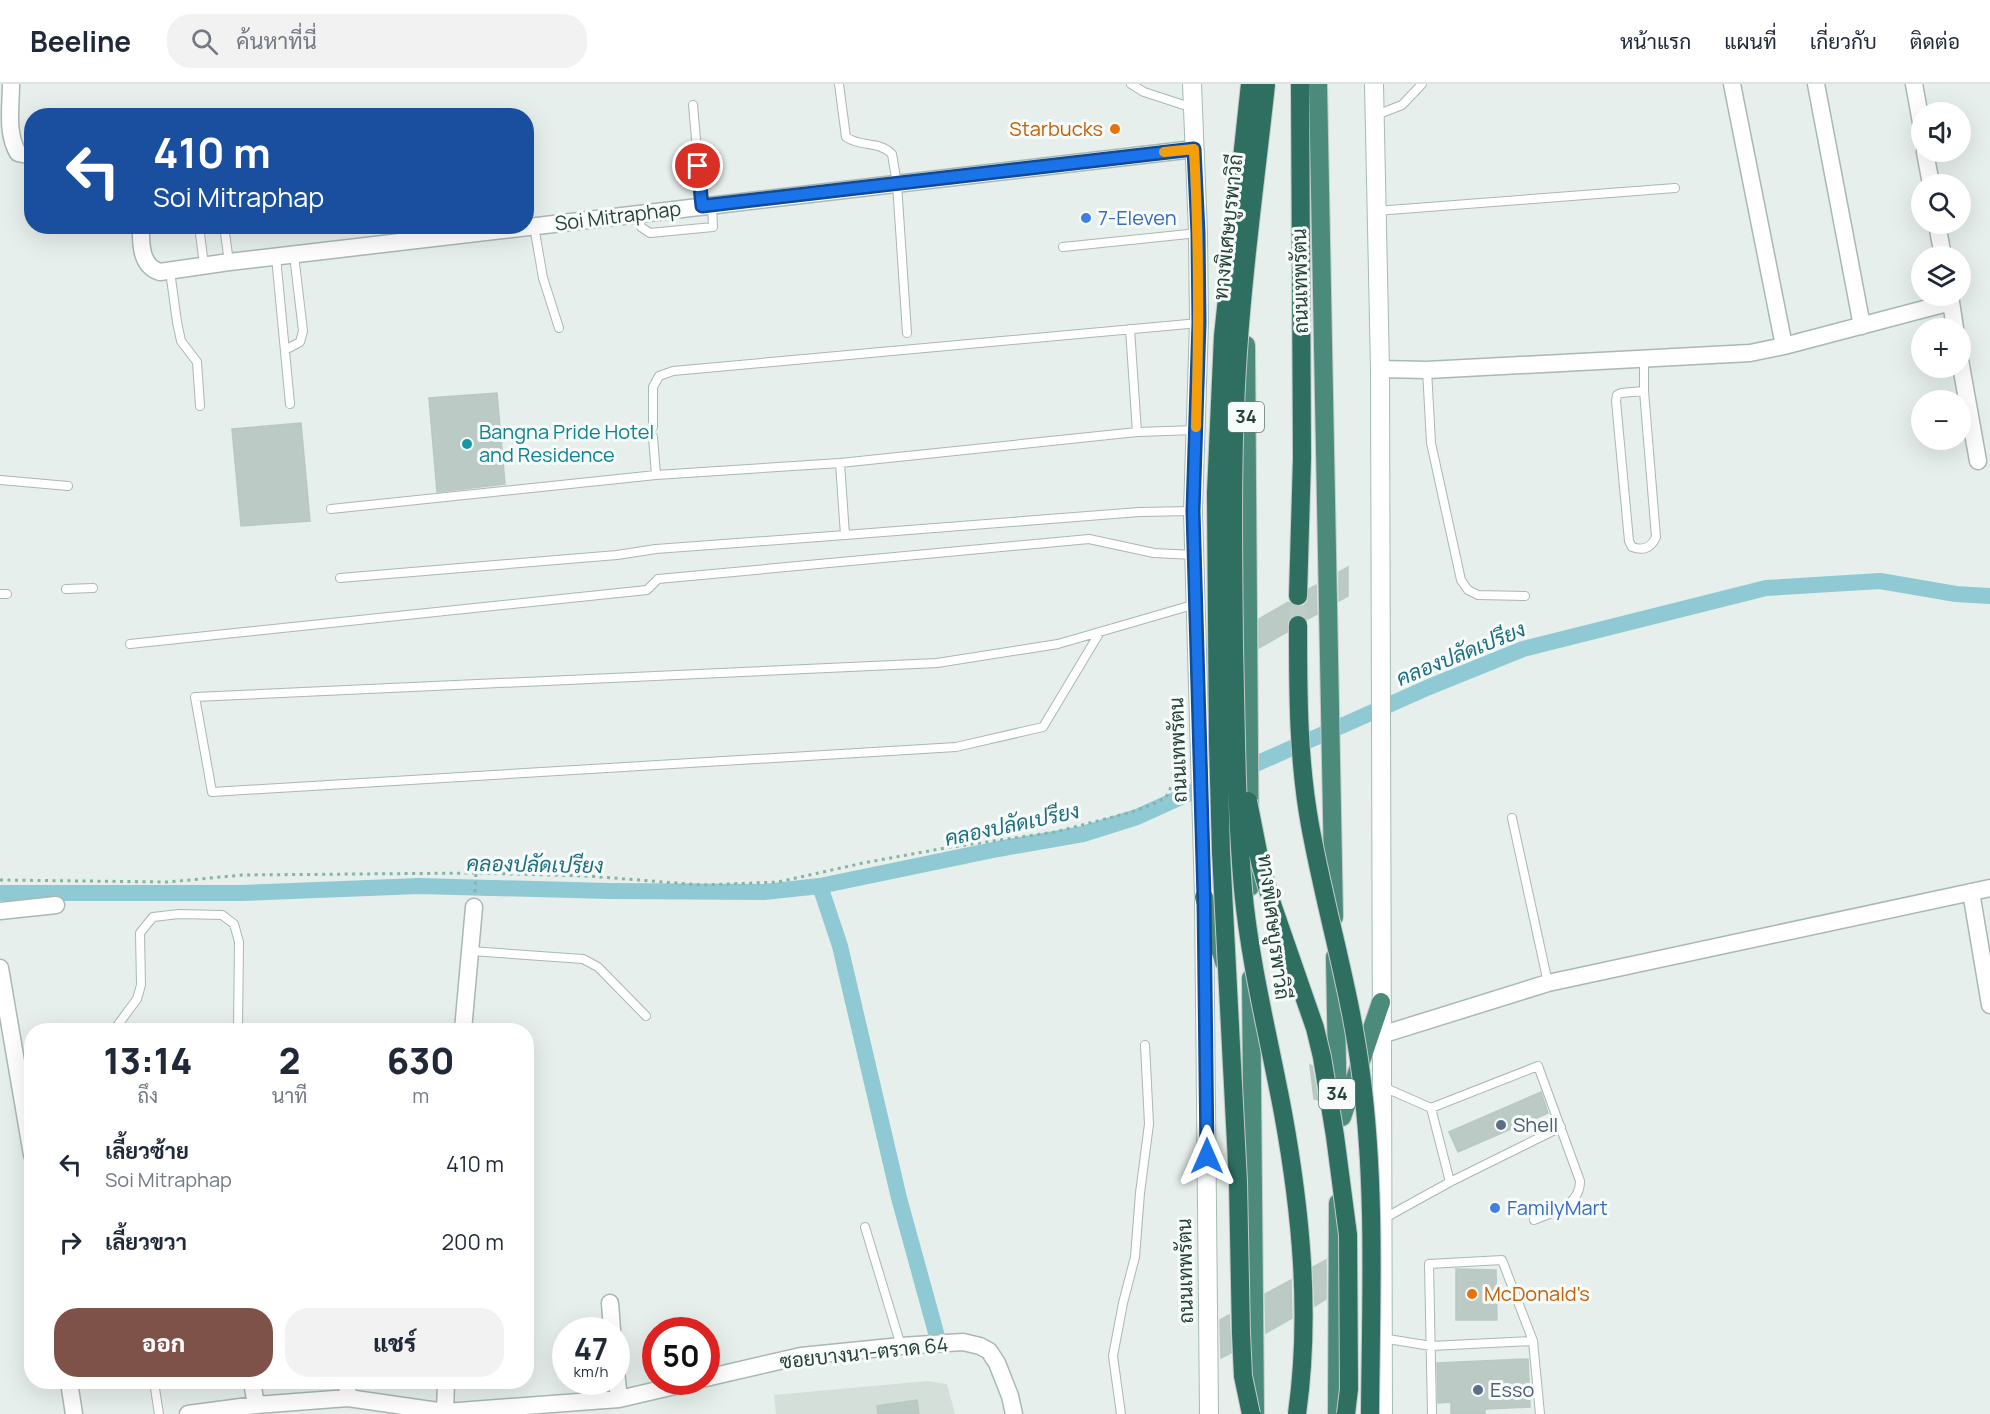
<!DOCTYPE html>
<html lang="th">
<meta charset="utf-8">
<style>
:root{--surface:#fff;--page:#f2f2f3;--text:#1f2937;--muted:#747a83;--line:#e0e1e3;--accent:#7f5249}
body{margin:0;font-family:Manrope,Sarabun,sans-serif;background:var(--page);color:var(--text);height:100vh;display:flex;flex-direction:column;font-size:22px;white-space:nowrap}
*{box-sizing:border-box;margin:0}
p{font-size:20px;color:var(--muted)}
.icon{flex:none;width:33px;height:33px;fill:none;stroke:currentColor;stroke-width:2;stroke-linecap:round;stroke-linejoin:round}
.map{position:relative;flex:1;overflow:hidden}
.side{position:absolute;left:24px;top:939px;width:510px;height:366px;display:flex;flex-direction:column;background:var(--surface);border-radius:24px;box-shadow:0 6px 24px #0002}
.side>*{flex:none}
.banner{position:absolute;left:24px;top:24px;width:510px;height:126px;border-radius:24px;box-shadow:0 6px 24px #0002;background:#1a4fa0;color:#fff;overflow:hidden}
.buttons{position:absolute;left:1911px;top:18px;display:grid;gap:12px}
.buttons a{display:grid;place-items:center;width:60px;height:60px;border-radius:50%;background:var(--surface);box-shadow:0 6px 24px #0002;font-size:30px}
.speed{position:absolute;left:552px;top:1233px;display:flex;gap:12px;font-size:30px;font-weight:700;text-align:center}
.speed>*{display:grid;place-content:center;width:78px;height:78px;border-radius:50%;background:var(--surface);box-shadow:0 6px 24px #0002;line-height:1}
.speed small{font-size:15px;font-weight:400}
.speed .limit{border:9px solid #d22;background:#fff;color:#111}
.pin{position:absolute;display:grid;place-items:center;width:51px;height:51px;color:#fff;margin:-26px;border:3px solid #fff;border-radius:50%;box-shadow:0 2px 6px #0007}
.me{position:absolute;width:66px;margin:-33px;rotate:0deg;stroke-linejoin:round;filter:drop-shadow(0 0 4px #0008)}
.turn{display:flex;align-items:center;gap:21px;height:126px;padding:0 30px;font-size:27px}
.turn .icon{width:78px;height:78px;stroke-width:2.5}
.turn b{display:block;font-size:42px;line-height:51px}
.eta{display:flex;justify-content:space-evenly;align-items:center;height:102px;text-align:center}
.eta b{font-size:36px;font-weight:800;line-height:42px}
.action{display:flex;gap:12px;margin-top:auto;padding:12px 30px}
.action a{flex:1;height:69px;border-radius:24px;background:var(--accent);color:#fff;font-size:24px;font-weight:800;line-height:69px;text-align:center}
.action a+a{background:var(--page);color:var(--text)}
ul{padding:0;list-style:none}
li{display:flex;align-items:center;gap:18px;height:78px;padding:0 30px}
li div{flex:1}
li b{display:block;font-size:22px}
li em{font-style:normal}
header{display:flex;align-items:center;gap:36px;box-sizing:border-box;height:84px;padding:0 30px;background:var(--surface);border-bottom:2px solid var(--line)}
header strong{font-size:28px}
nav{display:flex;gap:33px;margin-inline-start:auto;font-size:21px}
.search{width:420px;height:54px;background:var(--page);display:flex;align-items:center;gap:15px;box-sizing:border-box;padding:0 21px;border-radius:24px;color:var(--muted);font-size:22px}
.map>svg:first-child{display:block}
.built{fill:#d4dfda}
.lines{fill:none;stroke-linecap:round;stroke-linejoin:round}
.canal{stroke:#8ec9d4;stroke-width:16}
.building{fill:#bbcac4;stroke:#b8c9c2;stroke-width:1.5}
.motorway-tunnel{stroke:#bfccc8;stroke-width:18;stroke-dasharray:18 9;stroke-linecap:butt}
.service-casing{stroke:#a8b8b2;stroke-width:10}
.minor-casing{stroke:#a8b8b2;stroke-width:19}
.secondary-casing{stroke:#a4bbb3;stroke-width:20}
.trunk-casing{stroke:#c2cac8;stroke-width:20}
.motorway-casing{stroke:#c2cac8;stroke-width:20}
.path{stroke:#86b3a5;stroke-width:3;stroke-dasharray:3 4.5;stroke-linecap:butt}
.service{stroke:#fff;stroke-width:8}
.minor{stroke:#fff;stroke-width:16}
.secondary{stroke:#fff;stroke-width:18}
.trunk{stroke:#4c8a7c;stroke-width:18}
.motorway{stroke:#2f6f62;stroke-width:18}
.motorway-bridge-casing{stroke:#c2cac8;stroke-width:20;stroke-linecap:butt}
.motorway-bridge{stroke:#2f6f62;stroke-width:18}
.route-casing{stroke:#114b97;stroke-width:15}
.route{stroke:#1a73e8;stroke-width:10}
.slow{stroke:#f59e0b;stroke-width:10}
.food-dot{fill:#e8710a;stroke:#f7fbf9;stroke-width:2}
.shop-dot{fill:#3f7fe0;stroke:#f7fbf9;stroke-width:2}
.culture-dot{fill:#0f9aa8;stroke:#f7fbf9;stroke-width:2}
.service-dot{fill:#5c6f8a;stroke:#f7fbf9;stroke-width:2}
.labels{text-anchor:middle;stroke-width:6;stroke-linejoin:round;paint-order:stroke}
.shield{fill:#f7fbf9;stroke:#637a73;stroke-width:1.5}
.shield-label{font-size:18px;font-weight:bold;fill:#24423a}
.food-label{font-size:20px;fill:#c56008;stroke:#f7fbf9;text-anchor:end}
.street-label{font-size:20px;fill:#24423a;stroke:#f7fbf9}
.shop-label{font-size:20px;fill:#366cbe;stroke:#f7fbf9;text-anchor:start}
.culture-label{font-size:20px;fill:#0d838f;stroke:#f7fbf9;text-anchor:start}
.service-label{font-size:20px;fill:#4e5e75;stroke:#f7fbf9;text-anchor:start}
.water-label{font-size:21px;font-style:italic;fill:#1c6f80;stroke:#f7fbf9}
</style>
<header>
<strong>Beeline</strong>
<div class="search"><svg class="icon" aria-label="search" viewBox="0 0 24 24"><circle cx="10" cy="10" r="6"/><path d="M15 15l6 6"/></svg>ค้นหาที่นี่</div>
<nav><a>หน้าแรก</a><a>แผนที่</a><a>เกี่ยวกับ</a><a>ติดต่อ</a></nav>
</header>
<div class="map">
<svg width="1990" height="1330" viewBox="0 0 1990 1330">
<rect width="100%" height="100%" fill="#e6efeb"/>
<path class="built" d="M928,1297L947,1300L955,1330H776L774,1311Z"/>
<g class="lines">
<path class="canal" d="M1240,687L1429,603L1523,565L1766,504L1880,497L1956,510L1990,512
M820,802L840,862L899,1114L938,1256
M0,809H241L419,802L609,807L764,808L820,802L998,765L1083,750L1137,733L1210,700"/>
</g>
<path class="building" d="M497,309L505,400L437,408L429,314Z
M301,339L310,437L241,442L232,345Z
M1348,483V512L1339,517V488Z
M1316,501L1317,530L1308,535L1299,530L1292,532L1288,536L1287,548L1259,564V535L1288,518L1297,523L1304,522L1308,517L1309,505Z
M1310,981L1312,982L1318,1016L1314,1015Z
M1541,1008L1548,1029L1458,1068L1449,1048Z
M1326,1176V1215L1315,1222L1313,1183Z
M1456,1185L1496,1186L1497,1236H1456Z
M1291,1196L1292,1234L1266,1249L1265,1210Z
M1229,1231L1231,1269L1221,1274L1220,1236Z
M1528,1275L1530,1323L1485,1325V1330H1451V1318L1438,1319L1437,1279Z
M917,1316L919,1330H878L877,1322Z"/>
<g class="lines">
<path class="motorway-tunnel" d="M1298,541V512"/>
<defs>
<path id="service" d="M839,0L846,53C862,64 878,56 892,70L897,100L907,249
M1131,0L1144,8L1193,24
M693,21L702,122
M1374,32L1402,21L1422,0
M1376,127L1675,104
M637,130L641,143L650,149L713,143L712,121
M199,142L204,181
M224,142L229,178
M534,142L543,194L559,244
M1063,163L1198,149
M276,173L290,320
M170,187L177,238L181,257L197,278L200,322
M1130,245L1137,348
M285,266L300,258L303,247L294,171
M1427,286L1431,359L1461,496L1468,506L1478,511L1525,512
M1644,307L1621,309L1617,311L1616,317L1629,457L1632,463C1643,467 1651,464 1656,453L1644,307V274
M653,343V303L659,292L673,287L1199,239
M653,353L656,391L840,379L845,451L1139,428L1193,427
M840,379L1137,348L1196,346
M0,396L68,402
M331,425L656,391
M340,494L617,471L656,465L845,451
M66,505L93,504
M0,510H7
M1100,548L1043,643L956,663L212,708L195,613L937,579L1058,560L1196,520
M130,560L647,506L658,495L1089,455L1154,469L1194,471
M1512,734L1548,899
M471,867L583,875L598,883L646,932
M114,946L137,915L141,901L140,849L153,833L179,830L222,831L234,840L239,858L238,946
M1381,1002L1431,1024L1538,982L1580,1097C1580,1122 1553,1128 1534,1136
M1431,1024L1450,1098
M1383,1135L1450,1098L1561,1043
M865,1143L901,1262
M1382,1254L1431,1262L1533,1257L1540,1330
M154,1298L159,1330
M1121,1330L1113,1272L1123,1219L1135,1173L1140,1109L1149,1040L1145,961
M1432,1330L1429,1180L1502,1176L1533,1257"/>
<path id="minor" d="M11,0C11,23 6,49 18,69L32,72
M1732,0L1784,262
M1816,0L1862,242
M1914,0L1922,44
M1925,68L1931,100
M1937,140L1943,172
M141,150C141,165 143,183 160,188L229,178L1194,65
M1951,218L1955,244
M1960,276L1978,377
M1380,285L1427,286L1750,269L1784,262L1951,218L1950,212
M1971,808L1990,921
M0,827L56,821
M0,884L32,1071
M463,946L474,823
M1381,951L1548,899L1990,804
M610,1219L612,1246
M616,1287L619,1315
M706,1294L801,1272L901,1262L963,1258L980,1262L989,1267L997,1279L1010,1312L1014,1330
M69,1298L74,1330
M252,1298L256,1321
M347,1298L348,1314
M445,1328L446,1298
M188,1330L256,1321L348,1314L445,1328L619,1315L692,1298"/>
<path id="secondary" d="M1192,0L1198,149L1199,239L1193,427L1204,813L1209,1330
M1374,0L1380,285L1383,1330"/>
<path id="trunk" d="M1318,0L1334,833
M1246,261L1250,803
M1204,813L1224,878
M1335,873L1338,1034
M1251,894L1255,1328
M1342,1033L1381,918
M1337,1330L1338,1119"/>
<path id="motorway" d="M1298,512L1302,374L1300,0"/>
</defs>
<use href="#service" class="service-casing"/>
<use href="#minor" class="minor-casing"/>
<use href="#secondary" class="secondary-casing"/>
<use href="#trunk" class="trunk-casing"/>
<use href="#motorway" class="motorway-casing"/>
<path class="path" d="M0,796L168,798L242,791L476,789L588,792L702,801L778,798L863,779L945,764L1055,748L1132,728L1158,718L1166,713L1173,699V673L1181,663
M475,808L476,789"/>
<use href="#service" class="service"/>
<use href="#minor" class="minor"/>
<use href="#secondary" class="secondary"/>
<use href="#trunk" class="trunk"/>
<use href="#motorway" class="motorway"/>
<defs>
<path id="motorway-bridge" d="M1250,0L1223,252L1216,409L1218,659L1221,768L1238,1098L1241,1249L1243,1292L1251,1330
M1266,0C1257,85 1245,169 1239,254C1231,357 1233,460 1234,563C1236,643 1236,724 1243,805C1250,881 1269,954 1283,1029C1301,1128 1311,1230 1297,1330
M1298,541C1298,608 1298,675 1310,741C1325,824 1350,905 1361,990C1376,1102 1371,1217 1370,1330
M1248,717L1260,778L1272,820L1315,944L1322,973L1335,1052L1348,1151L1349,1305L1346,1330"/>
</defs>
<use href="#motorway-bridge" class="motorway-bridge-casing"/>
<use href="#motorway-bridge" class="motorway-bridge"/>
</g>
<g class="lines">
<defs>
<path id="route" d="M698,82L702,122L1194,65L1198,149L1199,239L1193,427L1204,813L1207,1072"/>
</defs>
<use href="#route" class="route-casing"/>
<use href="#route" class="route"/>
<path class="slow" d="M1164,68L1194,65C1199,157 1199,250 1196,343"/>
</g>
<g class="food-dot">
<circle cx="1115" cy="45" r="6"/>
<circle cx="1472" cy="1210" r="6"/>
</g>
<g class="shop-dot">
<circle cx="1086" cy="134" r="6"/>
<circle cx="1495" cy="1124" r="6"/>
</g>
<circle class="culture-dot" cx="467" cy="360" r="6"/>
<g class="service-dot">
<circle cx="1501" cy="1041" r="6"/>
<circle cx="1478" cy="1306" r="6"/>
</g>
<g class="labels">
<g class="shield">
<rect x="1228" y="318" width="36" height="30" rx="4.5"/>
<rect x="1319" y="995" width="36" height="30" rx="4.5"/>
</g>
<g class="shield-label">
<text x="1246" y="339">34</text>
<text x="1337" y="1016">34</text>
</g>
<g class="food-label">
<text x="1103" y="52">Starbucks</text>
<text x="1484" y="1217" text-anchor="start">McDonald's</text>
</g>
<g class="street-label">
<text transform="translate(618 132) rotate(-7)" y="7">Soi Mitraphap</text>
<text transform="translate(1228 143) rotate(-84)" y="7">ทางพิเศษบูรพาวิถี</text>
<text transform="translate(1300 197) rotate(-91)" y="7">ถนนเทพรัตน</text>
<text transform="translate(1178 666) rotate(-92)" y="7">ถนนเทพรัตน</text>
<text transform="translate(1274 843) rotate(83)" y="7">ทางพิเศษบูรพาวิถี</text>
<text transform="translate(1185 1187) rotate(-91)" y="7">ถนนเทพรัตน</text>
<text transform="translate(864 1269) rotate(-6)" y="7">ซอยบางนา-ตราด 64</text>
</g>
<g class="shop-label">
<text x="1098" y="141">7-Eleven</text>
<text x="1507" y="1131">FamilyMart</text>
</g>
<g class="culture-label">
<text x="479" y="355">Bangna Pride Hotel<tspan x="479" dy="23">and Residence</tspan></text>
</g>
<g class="service-label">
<text x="1513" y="1048">Shell</text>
<text x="1490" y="1313">Esso</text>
</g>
<g class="water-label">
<text transform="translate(1461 570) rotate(-22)" y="7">คลองปลัดเปรียง</text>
<text transform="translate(1012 741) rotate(-12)" y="7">คลองปลัดเปรียง</text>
<text transform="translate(535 781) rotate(1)" y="7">คลองปลัดเปรียง</text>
</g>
</g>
</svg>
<div class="buttons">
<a><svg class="icon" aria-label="sound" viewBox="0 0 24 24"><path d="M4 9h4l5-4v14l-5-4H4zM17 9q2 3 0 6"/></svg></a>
<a><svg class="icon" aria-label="search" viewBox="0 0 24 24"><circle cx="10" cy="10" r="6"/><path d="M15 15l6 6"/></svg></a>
<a><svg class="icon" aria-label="layers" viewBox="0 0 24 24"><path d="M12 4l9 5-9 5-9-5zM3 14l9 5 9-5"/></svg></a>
<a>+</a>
<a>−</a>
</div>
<div class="speed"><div>47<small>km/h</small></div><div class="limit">50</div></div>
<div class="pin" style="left:698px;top:82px;background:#d93025"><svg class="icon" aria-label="arrive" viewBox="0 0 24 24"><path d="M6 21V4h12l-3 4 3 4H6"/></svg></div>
<svg class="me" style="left:1207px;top:1072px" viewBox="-20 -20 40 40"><path d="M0-17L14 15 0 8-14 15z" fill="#1a73e8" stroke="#fff" stroke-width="4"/></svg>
<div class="banner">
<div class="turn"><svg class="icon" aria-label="left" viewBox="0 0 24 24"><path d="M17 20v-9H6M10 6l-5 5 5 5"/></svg><div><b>410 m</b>Soi Mitraphap</div></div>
</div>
<section class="side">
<div class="eta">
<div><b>13:14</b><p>ถึง</p></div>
<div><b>2</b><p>นาที</p></div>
<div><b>630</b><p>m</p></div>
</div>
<ul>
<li><svg class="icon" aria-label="left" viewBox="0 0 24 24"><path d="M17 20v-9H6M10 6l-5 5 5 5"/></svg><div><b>เลี้ยวซ้าย</b><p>Soi Mitraphap</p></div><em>410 m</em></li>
<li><svg class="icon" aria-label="right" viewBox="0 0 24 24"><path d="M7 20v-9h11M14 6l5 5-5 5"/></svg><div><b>เลี้ยวขวา</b></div><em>200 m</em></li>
</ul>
<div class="action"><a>ออก</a><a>แชร์</a></div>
</section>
</div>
